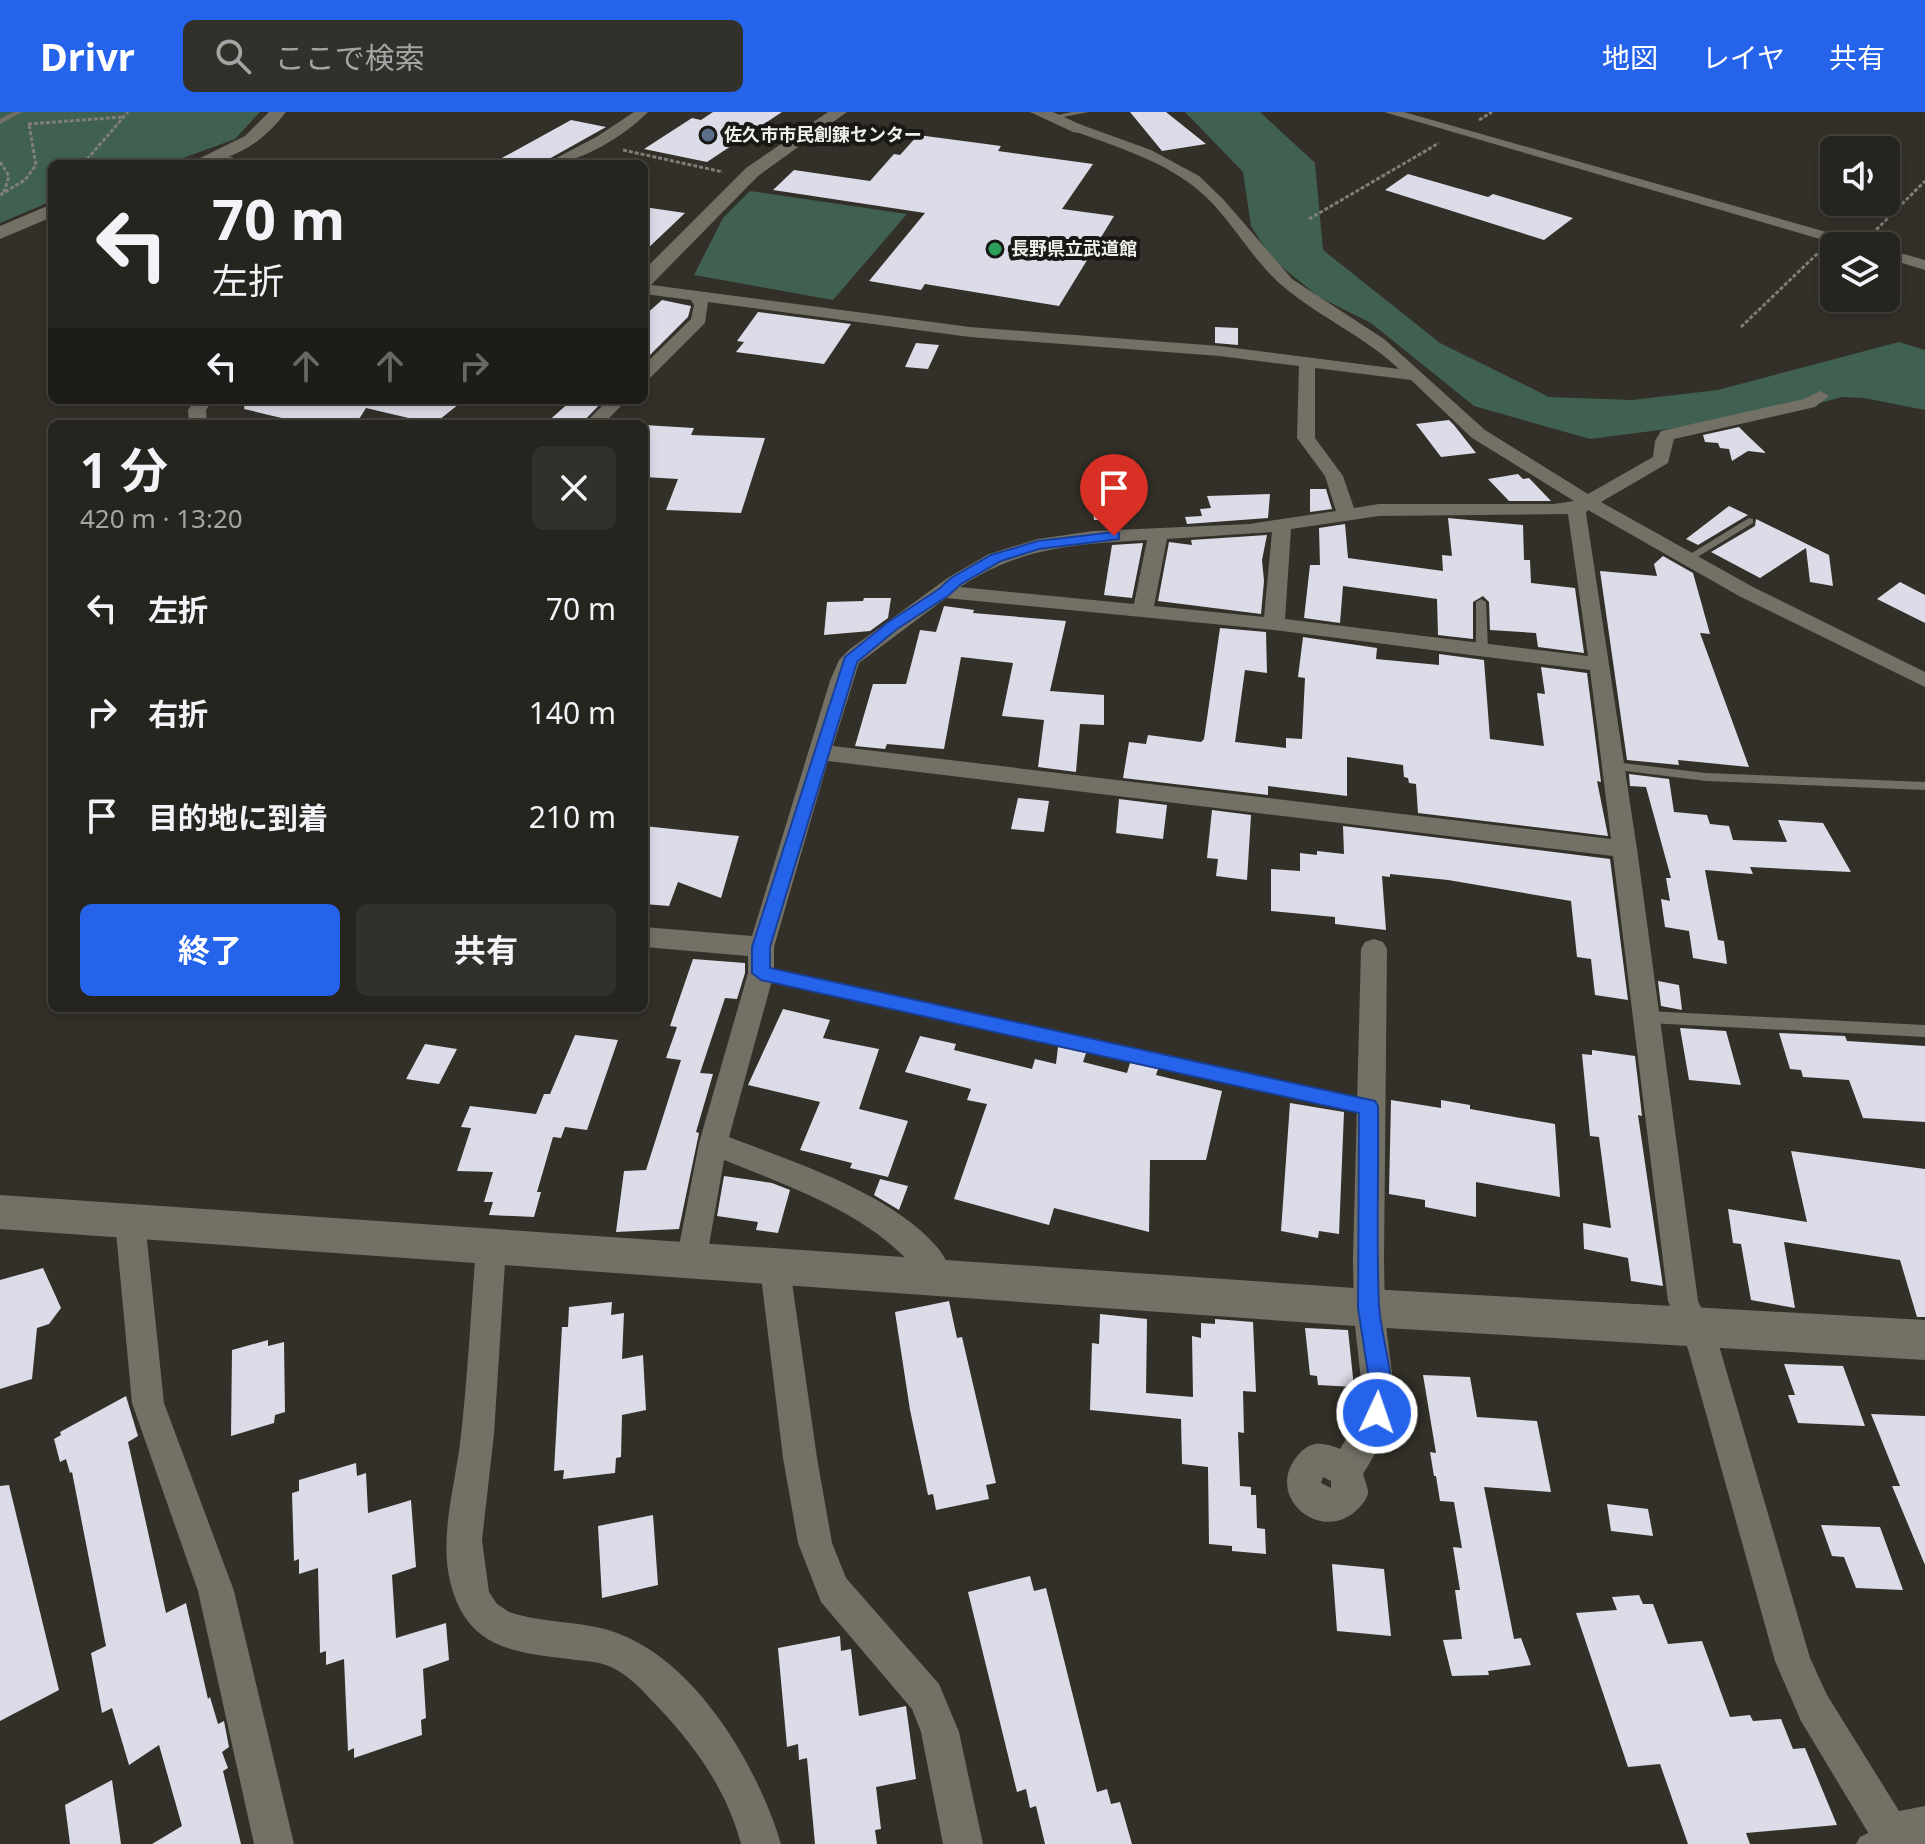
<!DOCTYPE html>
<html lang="ja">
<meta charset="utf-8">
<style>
:root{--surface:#26241e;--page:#32302b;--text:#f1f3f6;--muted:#a4a4a4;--line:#42413c;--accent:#2563eb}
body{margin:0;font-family:"Noto Sans","Noto Sans JP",sans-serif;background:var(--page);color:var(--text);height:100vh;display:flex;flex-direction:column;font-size:30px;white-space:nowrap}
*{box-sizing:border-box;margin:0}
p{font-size:26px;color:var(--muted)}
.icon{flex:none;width:44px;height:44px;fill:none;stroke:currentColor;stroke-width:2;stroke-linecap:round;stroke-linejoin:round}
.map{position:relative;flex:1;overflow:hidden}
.details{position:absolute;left:48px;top:308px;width:600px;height:592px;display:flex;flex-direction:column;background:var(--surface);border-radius:12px;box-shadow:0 4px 12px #0003,0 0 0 2px var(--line)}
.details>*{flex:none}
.guide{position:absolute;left:48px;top:48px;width:600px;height:244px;border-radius:12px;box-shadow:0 4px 12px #0003,0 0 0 2px var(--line);background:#26241e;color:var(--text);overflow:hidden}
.fabs{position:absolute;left:1820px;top:24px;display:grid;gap:16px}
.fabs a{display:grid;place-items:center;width:80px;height:80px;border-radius:12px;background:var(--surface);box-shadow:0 4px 12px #0003,0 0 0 2px var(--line);font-size:40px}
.pin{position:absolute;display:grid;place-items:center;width:68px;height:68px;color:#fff;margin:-82px -34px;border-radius:50% 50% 50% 0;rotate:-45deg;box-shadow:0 0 8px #0007}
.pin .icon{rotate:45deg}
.me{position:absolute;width:88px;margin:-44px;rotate:3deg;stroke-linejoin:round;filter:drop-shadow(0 0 6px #0008)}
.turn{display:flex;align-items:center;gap:28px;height:168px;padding:0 32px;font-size:36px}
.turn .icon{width:104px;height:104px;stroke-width:2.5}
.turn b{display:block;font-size:56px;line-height:68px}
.lanes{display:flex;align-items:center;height:76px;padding:0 32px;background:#0003;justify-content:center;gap:40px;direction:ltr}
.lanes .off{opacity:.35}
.round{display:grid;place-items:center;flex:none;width:84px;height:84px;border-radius:12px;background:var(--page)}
.head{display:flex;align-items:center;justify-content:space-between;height:136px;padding:0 32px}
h1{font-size:48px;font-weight:700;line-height:60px}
.primary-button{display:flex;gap:16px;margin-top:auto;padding:16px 32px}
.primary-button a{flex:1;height:92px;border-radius:12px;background:var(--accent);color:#fff;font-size:32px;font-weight:700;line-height:92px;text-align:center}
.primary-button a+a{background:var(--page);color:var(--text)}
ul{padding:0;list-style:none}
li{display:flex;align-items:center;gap:24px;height:104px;padding:0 32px}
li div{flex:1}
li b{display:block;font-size:30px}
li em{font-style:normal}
header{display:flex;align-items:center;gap:48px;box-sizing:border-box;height:112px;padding:0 40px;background:var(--accent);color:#fff}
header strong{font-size:38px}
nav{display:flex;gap:44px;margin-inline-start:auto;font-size:28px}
.search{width:560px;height:72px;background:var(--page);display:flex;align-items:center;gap:20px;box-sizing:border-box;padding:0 28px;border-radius:12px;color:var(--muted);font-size:30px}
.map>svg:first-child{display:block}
.green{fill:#406152}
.building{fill:#dbdce7}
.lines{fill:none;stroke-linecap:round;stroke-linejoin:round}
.path{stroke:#7f7e77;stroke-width:3;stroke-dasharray:4 2;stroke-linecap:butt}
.service{fill:#737066;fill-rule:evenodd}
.minor{fill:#737066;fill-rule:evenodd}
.tertiary{fill:#737066;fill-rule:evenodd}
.route{fill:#2563eb;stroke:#184099;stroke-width:2}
.service-dot{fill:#5c6f8a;stroke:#191814;stroke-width:3}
.leisure-dot{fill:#2e9e5b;stroke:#191814;stroke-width:3}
.labels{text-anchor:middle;stroke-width:8;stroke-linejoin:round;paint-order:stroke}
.far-poi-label{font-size:18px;font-weight:bold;fill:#efeee8;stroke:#191814;text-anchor:start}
</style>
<header>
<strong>Drivr</strong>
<div class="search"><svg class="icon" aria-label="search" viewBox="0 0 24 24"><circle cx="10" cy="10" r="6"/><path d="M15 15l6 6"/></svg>ここで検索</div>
<nav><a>地図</a><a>レイヤ</a><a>共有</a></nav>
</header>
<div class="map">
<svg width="1925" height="1732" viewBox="0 0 1925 1732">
<rect width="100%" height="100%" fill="#323028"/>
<path class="green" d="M0,0H260L235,27L167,52H52V89L0,111Z
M1185,0H1260L1315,51L1323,138L1440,231L1549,285L1632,288L1718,278L1899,230L1925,238V298L1864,286L1842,285L1776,303L1590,327L1474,294L1371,211L1319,185L1272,147L1251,114L1243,60Z
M750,79L907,102L833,188L694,163L723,106Z"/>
<path class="building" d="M713,0H782L707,50L644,37L692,6L701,8Z
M1130,0H1166L1206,32L1162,39Z
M571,8L606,15L540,52H491Z
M918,23L1001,34L998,39L1093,52L1062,97L1114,104L1059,194L925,172L921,178L869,169L925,101L773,78L794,58L870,69L894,42L900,43Z
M1408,62L1488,85L1493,82L1573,106L1544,128L1385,78Z
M644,95L685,101L644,140Z
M662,188L691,194L688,205L644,249V204Z
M758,200L851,212L824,252L736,240L744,230L737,229Z
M1215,215L1238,216V233L1215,231Z
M916,231L939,233L928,257L905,255Z
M245,288H464L434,312L366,296L356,312H282L286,307L244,297Z
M572,288H604L581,312H545Z
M1449,308L1454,313L1476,341L1441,345L1416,312Z
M644,313L694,316L691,323L765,326L741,401L666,398L678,367L644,365Z
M1739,315L1748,324L1766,341L1748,339L1732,349L1729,337L1720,336L1718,331L1705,330L1703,323Z
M1518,362L1523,367L1529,366L1551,389H1509L1488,367Z
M1090,364H1121L1127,408H1094Z
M1310,377H1326L1332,397L1310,400Z
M1270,382L1268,406L1187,412L1185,405L1202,404L1200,397L1211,396L1207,384Z
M1729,394L1748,403L1698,433L1686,427Z
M1448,406L1523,413L1524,448H1530L1531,471L1575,476L1584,541L1538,535L1536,521L1490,518L1489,490L1483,484L1473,490V527L1438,523L1437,487L1343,474L1340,511L1304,506L1310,453H1320L1319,416L1345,412L1348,446L1443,459L1442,443L1452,444Z
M1756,407L1829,443L1833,474L1810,470L1806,436L1760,466L1711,440L1755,414Z
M1267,423L1262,448L1264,469L1261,502L1158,489L1169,430L1192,433L1191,428Z
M1143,431L1132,486L1104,483L1112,433Z
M1663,444L1693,461L1710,522L1700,521L1749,655L1678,648L1679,653L1627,648L1600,459L1657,464L1654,452Z
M1900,470L1925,483V511L1877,487Z
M864,486H891L888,506L870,519L824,523L827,490L863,489Z
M944,494L974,498L973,501L1066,509L1050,579L1104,583V613L1080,612L1076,660L1038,655L1044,608L1002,604L1013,551L961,545L944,637L887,632L885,637L855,634L873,572H906L920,518L936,520Z
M1220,516L1266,520L1267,561L1245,558L1235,630L1286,636V626L1302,627L1305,566L1298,565L1303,525L1377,536L1376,547L1439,553V542L1484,548L1490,627L1544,634L1537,581L1545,582L1541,555L1587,561L1601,670L1597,669L1608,724L1418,701L1416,672L1409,671L1408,666L1404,665L1403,653L1347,645V684L1268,674V683L1123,666L1129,630L1146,632L1148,623L1201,630L1204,627Z
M1629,662L1669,667L1674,700L1707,703L1710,712L1729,714L1733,728L1787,730L1778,708L1823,711L1851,760L1750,755L1753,762L1705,758L1718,828L1724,829L1727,852L1693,846L1689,819L1665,815L1661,787L1670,789L1666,766H1671L1646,675L1630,674Z
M1018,686L1049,689L1044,720L1011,717Z
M1119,687L1167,693L1163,727L1116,721Z
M1212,698L1251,703L1247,768L1216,764L1218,747L1207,746Z
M644,714L739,724L721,786L678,770L669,794L644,792Z
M1343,714L1610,747L1628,888L1595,883L1591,847L1577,845L1571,789L1448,768L1390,762V765L1382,764L1386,818L1335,812V805L1271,799V757L1300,759V741L1317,743V739L1344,742Z
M693,847L745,851V861L737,887L725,886L700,961L713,962L696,1020L699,1021L679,1117L616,1120L624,1059L646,1058L681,948L666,946L677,915L670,914Z
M1658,869L1679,873L1682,898L1661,894Z
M783,897L830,908L823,926L879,937L859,997L908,1009L888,1065L850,1056L852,1051L800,1038L820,990L748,973Z
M1680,916L1726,919L1741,973L1689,968Z
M1779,921L1845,924L1847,929L1925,934V1010L1863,1006L1849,968L1803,965L1801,958L1790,957Z
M575,923L618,928L587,1018L565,1015L561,1026L553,1025L537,1080H541L534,1105L489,1103L493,1090H484L493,1060L457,1059L471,1016L461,1015L470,994L536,1002L544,982H550Z
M920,924L956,932L954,938L1032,957L1035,947L1056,952L1058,935L1086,941L1083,950L1127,961L1130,951L1158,957L1156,963L1222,979L1206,1048H1150L1149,1120L1054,1096L1049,1113L954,1087L987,992L967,988L971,977L905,960Z
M425,932L457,937L439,972L406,967Z
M1592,938L1635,944L1642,1004L1638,1003L1663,1174L1631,1169L1628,1146L1584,1137L1583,1111L1611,1116L1599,1025L1590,1024L1582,942L1592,943Z
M1391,988L1441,996V988L1470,993V997L1555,1012L1560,1085L1476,1070V1105L1425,1095V1088L1389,1082Z
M1290,991L1344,1000L1339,1122L1319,1119L1318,1126L1281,1119Z
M1791,1039L1925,1057V1205H1917L1900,1148L1784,1130L1795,1196L1751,1188L1741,1132L1733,1131L1728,1097L1807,1110Z
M724,1064L772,1071L790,1078L778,1121L756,1118L758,1110L717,1104Z
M880,1067L908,1074L899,1098L874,1083Z
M43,1156L61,1196L49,1212L37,1216L32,1267L0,1277V1168Z
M949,1189L957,1226L962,1225L996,1371L986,1373L989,1387L936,1398L933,1382L928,1383L910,1298L895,1200Z
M612,1190L611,1203L624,1201L622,1247L643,1243L646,1298L622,1303L621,1345L616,1346L615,1361L563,1367L564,1358L554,1359L562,1215H568L569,1195Z
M1100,1202L1147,1207L1146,1281L1193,1285L1192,1224L1201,1226V1211L1215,1212V1207L1253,1210L1256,1280L1243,1279L1244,1321L1238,1320L1240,1374L1251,1375V1383H1256L1257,1416L1265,1417L1266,1442L1232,1439V1434L1209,1432L1208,1355L1182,1352L1181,1307L1090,1298L1092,1231L1099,1232Z
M1305,1216L1348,1218L1354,1275L1318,1273L1317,1264L1310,1263Z
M268,1228V1234L284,1230L285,1300L275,1303L274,1311L231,1324L232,1238Z
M1784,1252L1843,1254L1865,1314L1798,1311L1788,1283H1795Z
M1423,1263L1470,1265L1477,1305L1537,1309L1551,1380L1484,1375L1514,1527L1521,1526L1531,1553L1488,1559L1489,1563L1452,1564L1443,1528L1462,1527L1455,1478H1460L1453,1435L1462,1436L1454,1390L1440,1389L1436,1364H1434L1430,1340L1436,1341Z
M126,1284L138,1324L128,1330L166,1501L186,1491L208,1587L210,1585L218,1612L224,1609L229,1635L222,1640L228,1656L223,1659L241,1732H152L182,1714L159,1633L129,1653L112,1596L102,1601L91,1541L106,1534L72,1360L70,1361L66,1347L60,1350L54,1327L61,1323L60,1320Z
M1871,1302L1925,1304V1453L1892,1374H1900Z
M356,1351L357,1364L366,1361L368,1401L411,1388L416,1455L392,1463L396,1526L446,1511L449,1548L423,1557L426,1606L421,1608L422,1623L354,1646V1636L348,1639L344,1547L326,1553V1539L320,1541L318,1456L299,1462V1447L294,1449L292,1381L299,1379V1368Z
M9,1373L59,1578L0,1609V1374Z
M1607,1392L1648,1397L1653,1424L1611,1419Z
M653,1403L658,1473L602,1486L598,1414Z
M1821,1413L1880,1415L1903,1478L1856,1476L1844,1445L1832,1444Z
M1332,1452L1384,1457L1391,1524L1337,1519Z
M1030,1464L1034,1479L1046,1476L1097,1680L1107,1677L1111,1692L1120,1690L1132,1732H1045L1036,1694L1030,1696L1026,1677L1017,1680L968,1480Z
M1639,1483L1643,1492H1653L1668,1532L1702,1529L1730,1605L1750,1603L1753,1609L1781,1607L1793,1637L1805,1636L1837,1713L1746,1721L1750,1732H1688L1660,1652L1628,1655L1576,1501L1617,1498L1612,1485Z
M840,1524L841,1539L851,1537L859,1604L906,1594L916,1667L876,1675L881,1717L875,1718L877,1732H815L807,1646L799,1648L798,1632L787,1635L778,1536Z
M112,1668L121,1732H70L65,1693Z"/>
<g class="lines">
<path class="path" d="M1479,8L1492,0
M28,12L123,5
M623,38L723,60
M0,50L9,64L4,80
M83,52L128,0
M0,83L25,68L36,53L29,12
M1309,107L1439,31
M1872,122L1925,69
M1741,215L1818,141"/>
<path class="service" d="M14,0H22L0,12V7Z
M1072,0H1089L1052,7L1049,5Z
M1749,406L1753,407V411L1691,449L1687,450L1682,447Z
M1481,487L1486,490L1488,538L1482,542L1476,538V490Z
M1614,650L1706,661L1925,670V678L1706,669L1610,657L1608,654L1610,651Z
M761,856L1368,988L1373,989L1376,994L1373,999L1368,1000L761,866L756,865L754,861L756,857Z
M1647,899L1925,913V925L1647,911L1642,909L1640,905L1642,901Z
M1890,1710L1897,1714L1901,1721L1897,1728L1890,1732H1856L1860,1725Z"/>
<path class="minor" d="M634,0H648C624,24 580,52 545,52L598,24Z
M1384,0H1404L1865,131L1867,134H1844Z
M1079,12L1151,38L1199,64L1223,87L1292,167L1384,227L1485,318L1588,382L1653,345L1655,329L1661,319L1804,287L1820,279L1829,284L1815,295L1674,327L1668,351L1601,390L1753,475L1925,560V575L1739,484L1588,398L1586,401L1637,737L1698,1189L1720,1237L1810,1546L1827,1583L1899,1699L1925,1694V1732H1875L1801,1609L1775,1549L1688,1237L1668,1189L1613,744L828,649L774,835V861L729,1025C794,1050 891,1081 937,1135C945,1144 950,1157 955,1168L951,1178L940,1182L929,1178C893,1110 793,1076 724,1048L706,1150L702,1160L691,1164L680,1160L676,1150L699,1031L748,861V844L644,835V815L752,824L830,569L839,548L850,537L949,465L989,442L1038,427L1094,419L1249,412L1336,399L1325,364L1297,326L1299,254L1219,244L970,225L708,190L705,211L650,266L644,267V253L691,207L694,193L691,188L644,182V172L970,215L1219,234L1399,257C1364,224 1321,206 1285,176C1256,152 1238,119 1213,92C1176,52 1124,38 1074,19V13ZM1315,256L1411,268L1472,326L1574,389L1554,392H1379L1354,396L1343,364L1315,326ZM1568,402L1588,544L1285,507L1291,417L1379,404ZM1272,420L1264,505L1154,494L1167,427ZM1147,428L1134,492L960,475C1020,435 1077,432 1147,428ZM946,486L1274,518L1590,558L1611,727L833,634L859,551Z
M218,41L244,49L246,52H226L213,48V42Z
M1886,137L1925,148V158L1886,146Z
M195,288H213L206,298L207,312H189L188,298Z
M608,288H627L603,312H584Z
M1374,827L1383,830L1387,837L1384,1147L1385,1205L1395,1286L1384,1327L1363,1362C1364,1366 1368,1375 1368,1380C1368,1385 1363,1392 1359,1396C1322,1435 1260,1383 1300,1341C1312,1328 1325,1331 1340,1337L1359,1307L1363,1286L1354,1205L1353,1147L1361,837L1365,830ZM1323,1365L1331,1369V1376L1321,1371Z
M130,1096L141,1100L145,1109L164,1291L234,1479L294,1732H254L198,1479L132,1291L115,1109L119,1100Z
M491,1121L502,1125L506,1135L494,1322L482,1428L489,1480L497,1492L509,1500C544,1512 582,1508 617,1521C697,1550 758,1655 781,1732H741C726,1677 696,1635 657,1594C644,1580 629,1563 611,1555C598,1549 582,1549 569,1547C512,1540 468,1536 451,1473C438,1425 456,1372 461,1323C468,1261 471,1198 476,1135L480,1125Z
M775,1142L786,1146L790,1156L817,1346L832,1431L846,1466L939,1572L959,1620L983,1732H943L921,1620L912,1597L821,1490L798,1431L783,1346L760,1156L764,1146Z"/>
<path class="tertiary" d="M269,0H286C262,32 229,52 188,52L245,24Z
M828,0H847L758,64L651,173L644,175V158L746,56Z
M1030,0H1053L1088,16L1079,21L1073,20Z
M52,92V105L0,127V114Z
M0,1083L1369,1177L1925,1208V1248L1369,1215L0,1117Z"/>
</g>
<path class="route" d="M1114,420L1119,421V427L1039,437L1001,449L961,472L949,483L897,517L857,550L770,835V856L1375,989L1378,994C1379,1060 1376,1127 1379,1193C1381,1232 1401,1272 1385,1309L1377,1313L1369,1309L1366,1301L1369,1267L1358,1196L1359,1001L761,868L752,861V835L845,545L887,511L939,477L951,466L991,443L1038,429Z"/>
<circle class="service-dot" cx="708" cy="23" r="8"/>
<circle class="leisure-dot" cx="995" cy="137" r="8"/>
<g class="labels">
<g class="far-poi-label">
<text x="724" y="29">佐久市市民創錬センター</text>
<text x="1011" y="143">長野県立武道館</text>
</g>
</g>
</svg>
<div class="fabs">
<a><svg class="icon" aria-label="sound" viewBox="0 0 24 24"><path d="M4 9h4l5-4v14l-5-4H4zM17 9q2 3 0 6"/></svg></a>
<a><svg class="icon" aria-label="layers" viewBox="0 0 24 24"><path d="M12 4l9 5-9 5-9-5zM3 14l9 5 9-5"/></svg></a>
</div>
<div class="pin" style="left:1114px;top:424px;background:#d93025"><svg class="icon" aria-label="arrive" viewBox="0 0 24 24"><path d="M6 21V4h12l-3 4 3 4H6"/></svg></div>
<svg class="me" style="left:1377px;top:1301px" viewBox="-20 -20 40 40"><circle r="17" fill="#2563eb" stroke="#fff" stroke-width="3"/><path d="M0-11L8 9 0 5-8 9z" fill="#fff"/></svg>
<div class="guide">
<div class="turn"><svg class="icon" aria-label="left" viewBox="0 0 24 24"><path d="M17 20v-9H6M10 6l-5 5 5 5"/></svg><div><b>70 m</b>左折</div></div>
<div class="lanes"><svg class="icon" aria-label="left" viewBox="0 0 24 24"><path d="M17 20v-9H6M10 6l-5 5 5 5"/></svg><svg class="icon off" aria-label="ahead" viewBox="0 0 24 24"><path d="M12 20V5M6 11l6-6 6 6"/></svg><svg class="icon off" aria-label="ahead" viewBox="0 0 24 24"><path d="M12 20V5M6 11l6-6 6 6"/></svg><svg class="icon off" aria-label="right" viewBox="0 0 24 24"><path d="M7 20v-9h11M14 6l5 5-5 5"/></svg></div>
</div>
<section class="details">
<div class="head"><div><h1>1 分</h1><p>420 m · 13:20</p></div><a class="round"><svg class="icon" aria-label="close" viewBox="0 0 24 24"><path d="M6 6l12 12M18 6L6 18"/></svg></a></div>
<ul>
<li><svg class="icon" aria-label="left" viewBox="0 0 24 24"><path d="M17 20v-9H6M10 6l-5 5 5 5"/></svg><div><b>左折</b></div><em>70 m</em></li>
<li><svg class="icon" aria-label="right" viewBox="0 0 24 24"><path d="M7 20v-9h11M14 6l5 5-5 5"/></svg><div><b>右折</b></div><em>140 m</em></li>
<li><svg class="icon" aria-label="arrive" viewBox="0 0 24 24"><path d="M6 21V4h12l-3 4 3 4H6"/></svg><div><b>目的地に到着</b></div><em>210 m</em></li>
</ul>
<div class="primary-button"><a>終了</a><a>共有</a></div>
</section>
</div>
